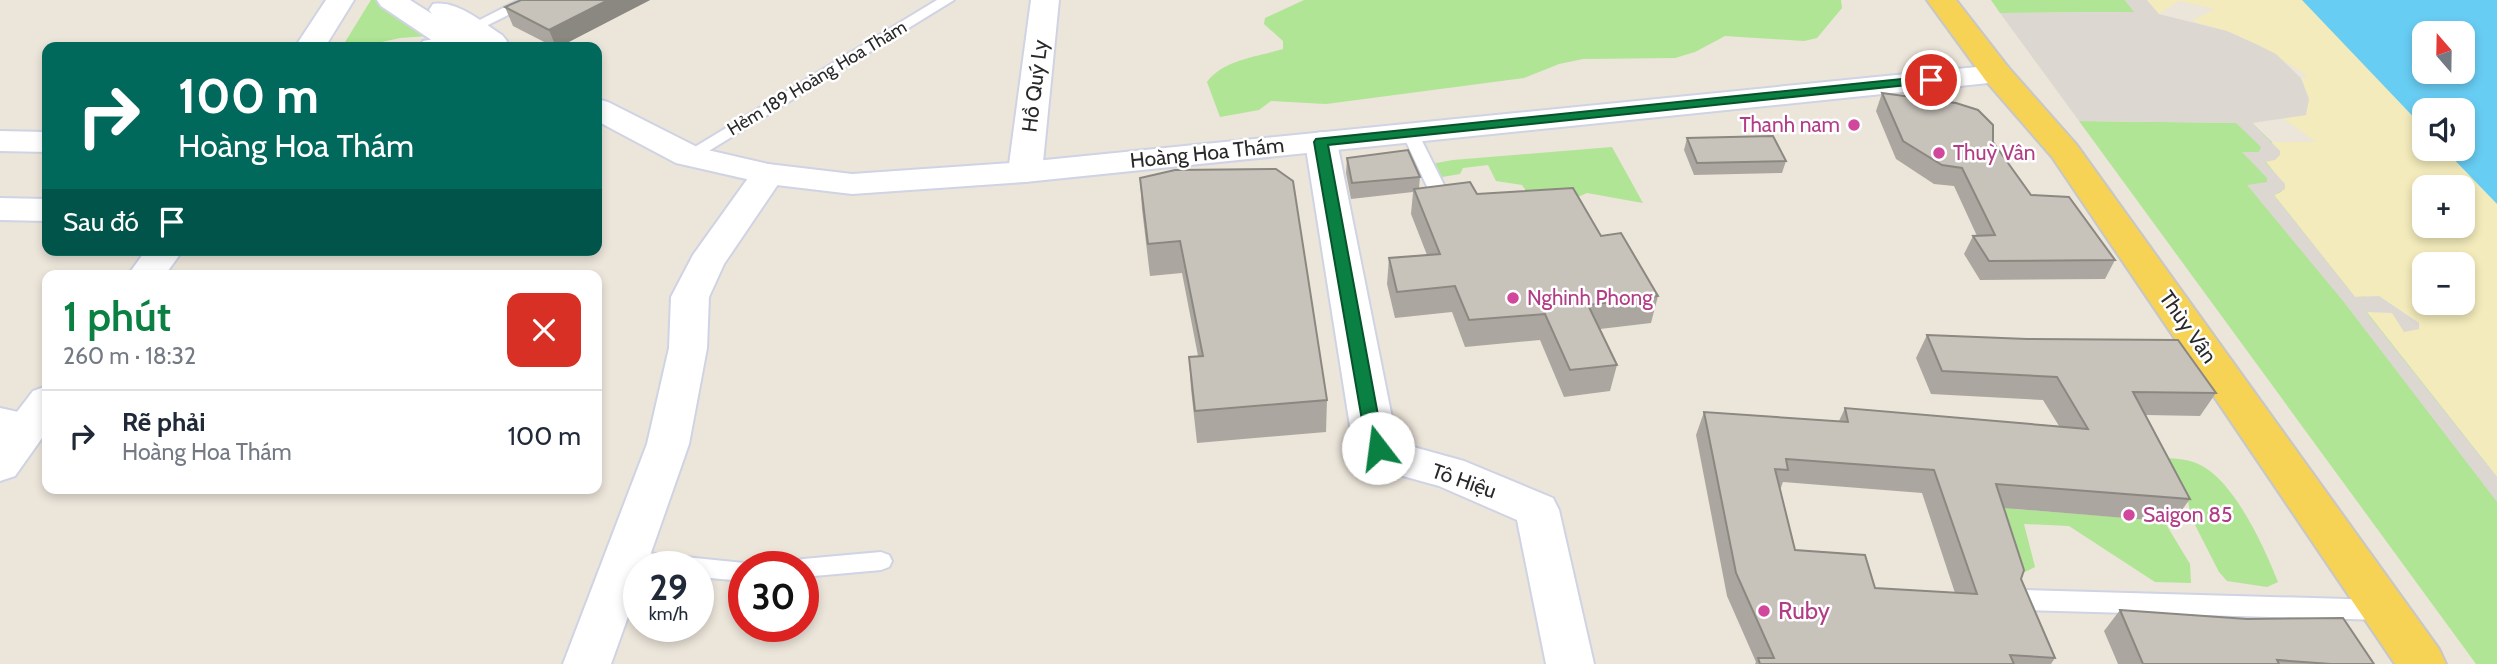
<!DOCTYPE html>
<html lang="vi">
<meta charset="utf-8">
<style>
:root{--surface:#fff;--page:#f6f6f7;--text:#1f2937;--muted:#747a83;--line:#e0e1e3;--accent:#0b8043}
body{margin:0;font-family:Cabin,sans-serif;background:var(--page);color:var(--text);height:100vh;display:flex;flex-direction:column;font-size:26px;white-space:nowrap}
*{box-sizing:border-box;margin:0}
p{font-size:23px;color:var(--muted)}
.icon{flex:none;width:38px;height:38px;fill:none;stroke:currentColor;stroke-width:2;stroke-linecap:round;stroke-linejoin:round}
.map{position:relative;flex:1;overflow:hidden}
.details{position:absolute;left:42px;top:270px;width:560px;height:224px;display:flex;flex-direction:column;background:var(--surface);border-radius:14px;box-shadow:0 4px 10px #0003}
.details>*{flex:none}
.hud{position:absolute;left:42px;top:42px;width:560px;height:214px;border-radius:14px;box-shadow:0 4px 10px #0003;background:#00695c;color:#fff;overflow:hidden}
.needle{width:46px;rotate:340deg}
.buttons{position:absolute;left:2412px;top:21px;display:grid;gap:14px}
.buttons a{display:grid;place-items:center;width:63px;height:63px;border-radius:14px;background:var(--surface);box-shadow:0 4px 10px #0003;font-size:35px}
.speed{position:absolute;left:623px;top:551px;display:flex;gap:14px;font-size:35px;font-weight:700;text-align:center}
.speed>*{display:grid;place-content:center;width:91px;height:91px;border-radius:50%;background:var(--surface);box-shadow:0 4px 10px #0003;line-height:1}
.speed small{font-size:18px;font-weight:400}
.speed .limit{border:10px solid #d22;background:#fff;color:#111}
.pin{position:absolute;display:grid;place-items:center;width:60px;height:60px;color:#fff;margin:-30px;border:4px solid #fff;border-radius:50%;box-shadow:0 2px 7px #0007}
.me{position:absolute;width:77px;margin:-38px;rotate:345deg;stroke-linejoin:round;filter:drop-shadow(0 0 5px #0008)}
.turn{display:flex;align-items:center;gap:24px;height:147px;padding:0 21px;font-size:32px}
.turn .icon{width:91px;height:91px;stroke-width:2.5}
.turn b{display:block;font-size:49px;line-height:60px}
.then{display:flex;align-items:center;height:66px;padding:0 21px;background:#0003;gap:14px;font-size:26px}
.round{display:grid;place-items:center;flex:none;width:74px;height:74px;border-radius:14px;background:var(--page)}
.head{display:flex;align-items:center;justify-content:space-between;height:119px;padding:0 21px}
h1{font-size:42px;font-weight:600;line-height:52px;color:var(--accent)}
ul{padding:0;list-style:none}
li{display:flex;align-items:center;gap:21px;height:91px;padding:0 21px;border-top:2px solid var(--line)}
li div{flex:1}
li b{display:block;font-size:26px}
li em{font-style:normal}
.map>svg:first-child{display:block}
.green{fill:#afe594}
.sand{fill:#f3ebbb;fill-rule:evenodd}
.plaza{fill:#dcd8d1}
.water{fill:#68cdf3;fill-rule:evenodd}
.lines{fill:none;stroke-linecap:round;stroke-linejoin:round}
.lane-casing{stroke:#cfd3e3;stroke-width:4}
.street-casing{stroke:#cfd3e3;stroke-width:4}
.secondary-casing{stroke:#cfd3e3;stroke-width:4}
.primary-casing{stroke:#c7c7c7;stroke-width:4}
.lane{fill:#fff;fill-rule:evenodd}
.street{fill:#fff;fill-rule:evenodd}
.secondary{fill:#fff;fill-rule:evenodd}
.primary{fill:#f6d255;fill-rule:evenodd}
.wall{fill:#aba7a0;fill-rule:evenodd}
.shaded-wall{fill:#8b8882}
.building{fill:#c7c2ba;stroke:#8b8882;stroke-width:2;fill-rule:evenodd}
.route{fill:#0b8043;stroke:#07532c;stroke-width:2}
.hotel-dot{fill:#d1479c;stroke:#fff;stroke-width:2.5}
.labels{text-anchor:middle;stroke-width:5;stroke-linejoin:round;paint-order:stroke}
.far-street-label{font-size:18px;fill:#292929;stroke:#fff}
.street-label{font-size:21px;fill:#292929;stroke:#fff}
.hotel-label{font-size:21px;fill:#b23c85;stroke:#fff;text-anchor:start}
.near-hotel-label{font-size:24px;fill:#b23c85;stroke:#fff;text-anchor:start}
</style>
<div class="map">
<svg width="2497" height="664" viewBox="0 0 2497 664">
<rect width="100%" height="100%" fill="#ece5da"/>
<path class="green" d="M371,0H389L443,35L400,38L359,47H342Z
M1304,0H1841L1842,8L1817,38L1804,41L1725,36L1695,52L1675,58L1583,59L1559,64L1524,78L1326,104L1271,101L1259,110L1220,117L1207,82C1223,60 1257,57 1283,49V41L1264,24L1265,18Z
M1991,0H2125L2135,12L2000,13Z
M2079,121L2252,123L2272,142L2266,161L2497,477V664H2476Z
M1612,147L1643,203L1587,193L1571,200L1526,191L1522,185L1496,181L1488,165L1463,168L1460,174L1442,177L1431,171V164L1453,160Z
M2156,458C2173,458 2189,458 2204,467C2237,487 2264,547 2278,582L2267,587L2227,581L2219,572L2191,517L2187,496Z
M1976,486L2007,487L2015,509L2164,521L2190,564L2191,583L2155,582L2069,526L2024,524L2035,567L2021,574Z"/>
<path class="sand" d="M2147,0H2432L2497,47V477L2366,311L2393,313L2419,323L2379,296L2355,297L2274,195L2281,192L2285,184L2265,161L2280,151L2272,142H2316L2283,118L2306,115L2309,99L2301,78L2308,76L2258,45L2227,31L2192,21L2215,9L2179,1L2159,14ZM2424,33H2462V72H2424ZM2424,110H2462V149H2424ZM2424,187H2462V226H2424ZM2424,264H2462V303H2424Z"/>
<path class="plaza" d="M2125,0H2147L2159,14L2227,31L2258,45L2276,54L2301,78L2309,99L2306,115L2252,123L2280,151V155L2275,160L2265,162L2285,184V189L2274,195L2355,297L2379,296L2419,323V329L2404,332L2392,313L2366,312L2497,477V502L2343,301L2247,185L2267,182V178L2242,152H2259L2261,147L2236,123L2079,121L2000,13L2134,12Z"/>
<path class="water" d="M2302,0H2497V204L2444,149H2462V110H2424V128ZM2424,33H2462V72H2424Z"/>
<g class="lines">
<defs>
<path id="lane" d="M519,0H538L476,31L471,32L464,28Z
M937,0H954L694,160L688,161L680,156Z
M1410,128L1418,133L1449,195L1446,199H1434L1431,195L1402,133Z
M626,551L744,563L753,567H744V581L698,577V567L626,569L618,566L615,560L618,554Z
M881,552L889,555L892,561L889,567L881,570L803,577V567H792L795,561L803,559Z
M2021,590L2382,600L2390,603L2394,610L2390,617L2382,620L2021,610L2013,607L2009,600L2013,593Z"/>
<path id="street" d="M1031,0H1059L1042,172L1037,179L1025,182L1013,179L1008,172Z
M456,35L467,38L471,44L469,47H419L423,41Z
M0,131L47,132V152L0,151Z
M1321,132L1333,135L1337,142L1396,438L1417,448L1464,461L1553,498L1559,510L1594,664H1546L1517,520L1439,486L1392,473L1363,459L1350,426L1305,142L1309,135Z
M768,164L780,167L785,174L724,264L709,297L707,348L689,444L646,567H639V586L611,664H563L647,444L669,348L671,297L693,255L756,167Z
M0,198L47,199V221L0,220Z
M0,408L41,417L47,428L41,439L26,443L0,438Z"/>
<path id="secondary" d="M326,0H354L325,47H295Z
M377,0H410L432,14L429,10L433,4C457,0 482,22 502,35L507,41L504,47H442L381,6Z
M1997,65L2008,67L2012,74L2008,81L1025,182L852,194L768,184L676,163L597,121V99L608,102L699,148L768,164L852,174L1025,162Z
M146,250H183L165,275H128Z
M47,386V431L15,476L0,481V434L33,391Z"/>
<path id="primary" d="M1927,0H1956L2008,67L2076,144L2439,649L2446,664H2395L2052,157L1986,81Z"/>
</defs>
<use href="#lane" class="lane-casing"/>
<use href="#street" class="street-casing"/>
<use href="#secondary" class="secondary-casing"/>
<use href="#primary" class="primary-casing"/>
<use href="#lane" class="lane"/>
<use href="#street" class="street"/>
<use href="#secondary" class="secondary"/>
<use href="#primary" class="primary"/>
</g>
<path class="wall" d="M521,0H650L559,47H554L513,26L505,7Z
M1882,93L1993,142L2031,195L2115,260L2105,279L1980,280L1964,254L1973,236H1977L1954,186L1934,184L1896,159L1876,111Z
M1687,138L1786,161L1782,173L1694,175L1684,150Z
M1347,158L1420,177L1419,188L1477,194L1601,236L1658,296L1651,323L1600,329L1617,365L1610,391L1564,397L1540,340L1465,347L1452,312L1395,318L1387,284L1389,258L1427,255L1411,214L1413,192L1351,199L1346,173Z
M1140,178L1327,400L1326,432L1197,443L1191,389L1189,357L1198,356L1182,273L1150,276L1142,209Z
M1927,335L2216,393L2200,416L2146,415L2190,499L2173,522L2004,508L2021,579L2055,658L2051,664H1755L1756,662L1727,596L1696,435L1704,412L1839,421L1845,408L2059,426L2043,400L1931,394L1916,358ZM1783,482L1922,493L1955,593L1875,588L1795,550L1780,490Z
M2120,610L2374,664H2118L2104,631Z"/>
<path class="shaded-wall" d="M608,0H650L559,47H556L549,30Z"/>
<path class="building" d="M521,0H608L549,30L505,7Z
M410,45L417,47H398Z
M1882,93L1956,103L1978,110L1993,125V142L2031,195L2069,197L2115,260L1989,261L1973,236L1995,235L1962,168L1942,165L1903,141Z
M1773,136L1786,161L1697,163L1687,138Z
M1408,150L1420,177L1352,183L1347,158Z
M1276,169L1293,181L1327,400L1195,411L1189,357L1203,356L1180,241L1148,244L1140,178L1175,170Z
M1470,182L1477,194L1573,188L1601,236L1621,233L1658,296L1588,305L1617,365L1570,370L1545,314L1469,320L1455,286L1397,292L1389,258L1440,254L1414,189Z
M1927,335L2027,339L2178,340L2216,393L2133,392L2190,499L1996,484L2024,570L2021,579L2055,658L2010,655L2014,664H1760L1758,658H1774L1736,573L1704,412L1848,422L1845,408L2088,429L2057,377L1942,371ZM1786,459L1934,470L1977,594L1875,588L1865,555L1795,550L1775,469L1788,470Z
M2120,610L2247,619L2343,618L2374,664H2331L2277,660L2279,664H2143Z"/>
<path class="route" d="M1931,76L1936,77V82L1328,145L1380,426L1387,448L1384,452H1372L1363,426L1314,142L1316,139Z"/>
<g class="hotel-dot">
<circle cx="1854" cy="125" r="7"/>
<circle cx="1939" cy="153" r="7"/>
<circle cx="1513" cy="298" r="7"/>
<circle cx="2129" cy="515" r="7"/>
<circle cx="1764" cy="611" r="7"/>
</g>
<g class="labels">
<g class="far-street-label">
<text transform="translate(817 78) rotate(-31)" y="6">Hẻm 189 Hoàng Hoa Thám</text>
</g>
<g class="street-label">
<text transform="translate(1035 86) rotate(-83)" y="7">Hồ Quý Ly</text>
<text transform="translate(1207 153) rotate(-6)" y="7">Hoàng Hoa Thám</text>
<text transform="translate(2188 327) rotate(55)" y="7">Thùy Vân</text>
<text transform="translate(1464 481) rotate(19)" y="7">Tô Hiệu</text>
</g>
<g class="hotel-label">
<text x="1840" y="132" text-anchor="end">Thanh nam</text>
<text x="1953" y="160">Thuỳ Vân</text>
<text x="1527" y="305">Nghinh Phong</text>
<text x="2143" y="522">Saigon 85</text>
</g>
<g class="near-hotel-label">
<text x="1778" y="619">Ruby</text>
</g>
</g>
</svg>
<div class="buttons">
<a><svg class="needle" viewBox="-14 -14 28 28"><path d="M0-13l5 13h-10z" fill="#e53935"/><path d="M0 13l5-13h-10z" fill="#747a83"/></svg></a>
<a><svg class="icon" aria-label="sound" viewBox="0 0 24 24"><path d="M4 9h4l5-4v14l-5-4H4zM17 9q2 3 0 6"/></svg></a>
<a>+</a>
<a>−</a>
</div>
<div class="speed"><div>29<small>km/h</small></div><div class="limit">30</div></div>
<div class="pin" style="left:1931px;top:80px;background:#d93025"><svg class="icon" aria-label="arrive" viewBox="0 0 24 24"><path d="M6 21V4h12l-3 4 3 4H6"/></svg></div>
<svg class="me" style="left:1378px;top:448px" viewBox="-20 -20 40 40"><circle r="19" fill="#fff"/><path d="M0-13L10 11 0 6-10 11z" fill="#0b8043"/></svg>
<div class="hud">
<div class="turn"><svg class="icon" aria-label="right" viewBox="0 0 24 24"><path d="M7 20v-9h11M14 6l5 5-5 5"/></svg><div><b>100 m</b>Hoàng Hoa Thám</div></div>
<div class="then">Sau đó<svg class="icon" aria-label="arrive" viewBox="0 0 24 24"><path d="M6 21V4h12l-3 4 3 4H6"/></svg></div>
</div>
<section class="details">
<div class="head"><div><h1>1 phút</h1><p>260 m · 18:32</p></div><a class="round" style="background:#d93025;color:#fff"><svg class="icon" aria-label="close" viewBox="0 0 24 24"><path d="M6 6l12 12M18 6L6 18"/></svg></a></div>
<ul>
<li><svg class="icon" aria-label="right" viewBox="0 0 24 24"><path d="M7 20v-9h11M14 6l5 5-5 5"/></svg><div><b>Rẽ phải</b><p>Hoàng Hoa Thám</p></div><em>100 m</em></li>
</ul>
</section>
</div>
